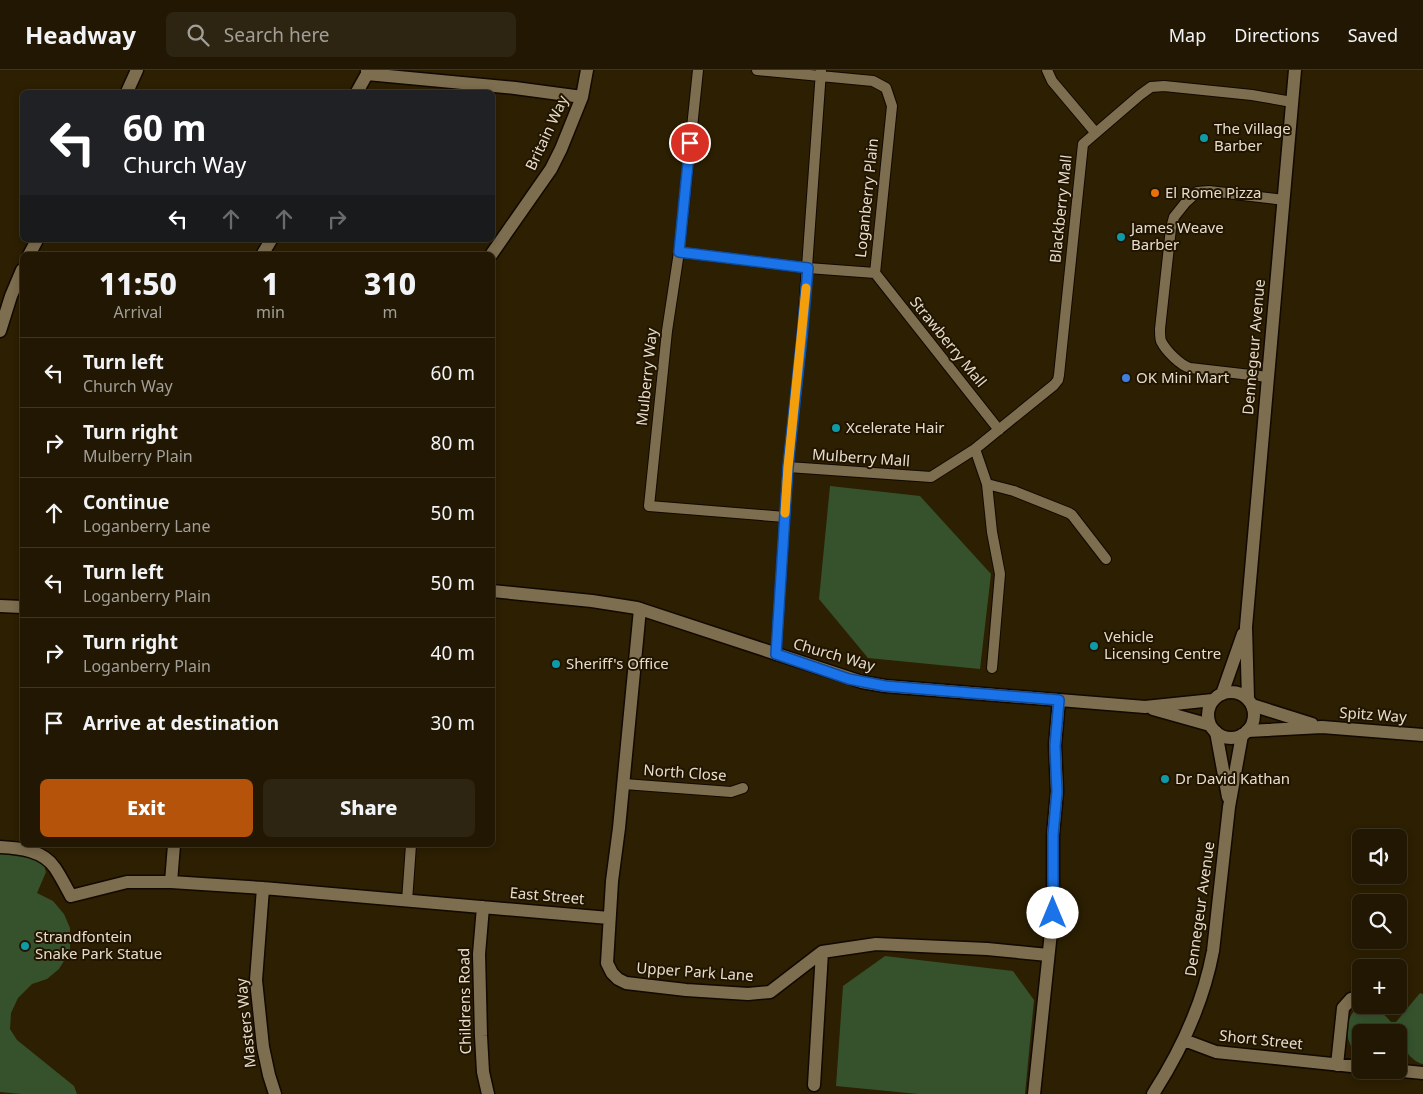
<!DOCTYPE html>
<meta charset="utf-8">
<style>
:root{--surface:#211702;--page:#2d2411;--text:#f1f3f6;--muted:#a29f99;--line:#3e3624;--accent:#b45309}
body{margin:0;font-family:"Noto Sans",sans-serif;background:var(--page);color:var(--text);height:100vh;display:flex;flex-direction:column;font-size:19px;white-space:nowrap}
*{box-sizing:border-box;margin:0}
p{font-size:16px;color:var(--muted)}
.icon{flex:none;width:28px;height:28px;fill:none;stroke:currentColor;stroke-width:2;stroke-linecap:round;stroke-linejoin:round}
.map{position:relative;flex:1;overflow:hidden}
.panel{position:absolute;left:20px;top:182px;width:475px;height:595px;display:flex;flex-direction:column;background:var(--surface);border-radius:8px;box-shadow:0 2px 8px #0003,0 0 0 1px var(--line)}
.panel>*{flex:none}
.hud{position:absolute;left:20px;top:20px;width:475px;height:152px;border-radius:8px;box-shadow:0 2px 8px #0003,0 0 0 1px var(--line);background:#202124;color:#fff;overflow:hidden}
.controls{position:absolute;left:1352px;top:759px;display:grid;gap:10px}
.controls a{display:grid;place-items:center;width:55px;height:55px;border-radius:8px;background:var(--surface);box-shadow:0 2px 8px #0003,0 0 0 1px var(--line);font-size:25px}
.pin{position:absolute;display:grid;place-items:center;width:42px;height:42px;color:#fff;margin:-21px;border:2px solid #fff;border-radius:50%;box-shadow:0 1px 5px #0007}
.me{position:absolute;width:55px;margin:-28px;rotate:0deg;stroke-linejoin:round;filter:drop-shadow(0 0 4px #0008)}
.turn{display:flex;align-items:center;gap:18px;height:105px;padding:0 20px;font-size:22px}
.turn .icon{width:65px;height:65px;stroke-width:2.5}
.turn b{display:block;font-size:35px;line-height:42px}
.lanes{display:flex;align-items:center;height:48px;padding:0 20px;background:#0003;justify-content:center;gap:25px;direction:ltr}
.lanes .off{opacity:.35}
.eta{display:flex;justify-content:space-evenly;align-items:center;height:85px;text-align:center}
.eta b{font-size:30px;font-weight:800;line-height:35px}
.button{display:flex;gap:10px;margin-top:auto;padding:10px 20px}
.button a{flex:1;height:58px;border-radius:8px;background:var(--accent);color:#fff;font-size:20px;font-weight:800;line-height:58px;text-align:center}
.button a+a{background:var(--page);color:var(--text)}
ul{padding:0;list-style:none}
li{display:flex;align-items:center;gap:15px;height:70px;padding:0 20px;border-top:1px solid var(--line)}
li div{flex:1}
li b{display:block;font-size:19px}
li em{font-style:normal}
header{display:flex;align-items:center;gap:30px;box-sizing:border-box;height:70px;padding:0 25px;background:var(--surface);border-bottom:1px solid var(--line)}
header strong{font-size:24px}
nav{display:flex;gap:28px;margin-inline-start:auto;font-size:18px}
.search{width:350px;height:45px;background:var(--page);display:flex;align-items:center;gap:12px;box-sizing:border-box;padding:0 18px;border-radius:8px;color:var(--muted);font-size:19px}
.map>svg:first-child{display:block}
.green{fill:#35522d}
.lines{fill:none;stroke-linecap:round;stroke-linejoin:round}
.lane-casing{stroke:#120900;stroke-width:12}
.street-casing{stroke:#120900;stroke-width:15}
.secondary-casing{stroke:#120900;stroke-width:15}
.lane{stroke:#7e6e50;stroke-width:10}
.street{stroke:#7e6e50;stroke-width:12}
.secondary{stroke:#7e6e50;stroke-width:12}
.route-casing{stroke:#114b97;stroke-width:12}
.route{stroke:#1a73e8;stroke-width:9}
.slow{stroke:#f59e0b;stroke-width:9}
.culture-dot{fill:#0f9aa8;stroke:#221500;stroke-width:2}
.food-dot{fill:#e8710a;stroke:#221500;stroke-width:2}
.shop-dot{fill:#3f7fe0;stroke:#221500;stroke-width:2}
.labels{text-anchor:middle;stroke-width:4;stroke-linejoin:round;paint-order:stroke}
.poi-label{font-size:15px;fill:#e6ddcd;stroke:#221500;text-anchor:start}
.street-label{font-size:15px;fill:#e6ddcd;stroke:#221500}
</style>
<header>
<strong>Headway</strong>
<div class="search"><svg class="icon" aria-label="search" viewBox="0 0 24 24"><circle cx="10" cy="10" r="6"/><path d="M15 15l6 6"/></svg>Search here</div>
<nav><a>Map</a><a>Directions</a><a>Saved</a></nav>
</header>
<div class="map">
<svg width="1423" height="1024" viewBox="0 0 1423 1024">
<rect width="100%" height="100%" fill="#2c1f02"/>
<path class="green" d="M830,416L920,426L991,504L980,599L868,588L819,529Z
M0,783L30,785L43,792L46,802L37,823L53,831L64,844L70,858V881L59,899L47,909L32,914L18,928L11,943L10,959L17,970L74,1016L77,1024H21L0,1022Z
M885,886L1013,901L1034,930L1025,1024H918L836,1016L843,916Z
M1420,923L1423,924V994C1411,992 1399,974 1399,962H1361V987C1349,979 1344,963 1349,950C1350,946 1353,943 1355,939C1375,933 1377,937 1391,952H1396Z"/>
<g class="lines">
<defs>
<path id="lane" d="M698,0L679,182L808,198L875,203L892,36L886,18L873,11L757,0
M1047,0L1052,11L1095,62
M679,182L667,261L649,436L785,447
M875,203L999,360
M1268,307L1190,298C1180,295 1166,281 1161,271C1160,268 1160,263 1160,259L1171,158L1174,147L1186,132L1197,122L1209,121L1284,130
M975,379L987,414L992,462L1000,504L992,598
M788,397L931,407L975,379L1054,315L1058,310L1059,305L1083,74L1140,25L1151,17L1164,16L1252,25L1292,32
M987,414L1014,421L1069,443L1072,445L1106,489
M776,585L788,397L802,267L821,1
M624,714L731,722L743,718
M407,831L411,775"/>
<path id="street" d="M367,4L515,18L582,27
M127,22L137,0
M357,22L367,4V0
M29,185L37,170
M262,185L271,170
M491,185L551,99L561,79L582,27L587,0
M0,261L11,226L22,200
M640,539L619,758L612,811L607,893L612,903L618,909L626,913L686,920L748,924L770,922L822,882L876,874L987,879L1048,885
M1252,635L1312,654
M1247,661L1322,657L1423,665
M1216,662L1228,727
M0,777C19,778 43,780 55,798C61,807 66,817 71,826L127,812H171L263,818L609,848
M171,812L174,775
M263,818L256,910L263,977L269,1005L275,1024
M483,837L479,884L481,966L483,1002L488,1024
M1399,930H1400
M1184,970L1216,982L1361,997
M1337,995L1343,938L1351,929L1361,926
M1393,1000L1423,1003
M814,1015L822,882
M1034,1024L1053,843V765L1057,721L1055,675L1059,630
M1153,1024C1182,979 1203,934 1213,881L1229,737L1242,665"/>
<path id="secondary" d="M492,521L592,531L637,538L862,612L885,616L1145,637L1213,630
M0,536L22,537
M1208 645a23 23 0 1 1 46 0a23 23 0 1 1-46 0Z
M1222,624L1243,564
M1248,629L1246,557L1295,0
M1153,639L1210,655"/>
</defs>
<use href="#lane" class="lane-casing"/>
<use href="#street" class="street-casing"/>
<use href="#secondary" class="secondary-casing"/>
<use href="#lane" class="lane"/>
<use href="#street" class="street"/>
<use href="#secondary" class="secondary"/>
</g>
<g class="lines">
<defs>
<path id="route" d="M690,73L679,182L808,198L802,267L788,397L776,584L849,609L885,616L1059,630L1055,676L1057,722L1053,765V843"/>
</defs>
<use href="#route" class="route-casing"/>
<use href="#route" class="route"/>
<path class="slow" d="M785,443L788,397L806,218"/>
</g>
<g class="culture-dot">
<circle cx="1204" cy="68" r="5"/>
<circle cx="1121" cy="167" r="5"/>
<circle cx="836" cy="358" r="5"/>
<circle cx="1094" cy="576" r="5"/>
<circle cx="556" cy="594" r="5"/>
<circle cx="1165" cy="709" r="5"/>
<circle cx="25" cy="876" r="5"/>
</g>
<circle class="food-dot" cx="1155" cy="123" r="5"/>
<circle class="shop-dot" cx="1126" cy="308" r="5"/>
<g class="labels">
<g class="poi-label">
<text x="1214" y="64">The Village<tspan x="1214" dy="17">Barber</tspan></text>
<text x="1165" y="128">El Rome Pizza</text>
<text x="1131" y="163">James Weave<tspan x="1131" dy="17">Barber</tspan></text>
<text x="1136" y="313">OK Mini Mart</text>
<text x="846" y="363">Xcelerate Hair</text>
<text x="1104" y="572">Vehicle<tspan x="1104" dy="17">Licensing Centre</tspan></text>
<text x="566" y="599">Sheriff's Office</text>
<text x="1175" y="714">Dr David Kathan</text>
<text x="35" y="872">Strandfontein<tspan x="35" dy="17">Snake Park Statue</tspan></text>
</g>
<g class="street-label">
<text transform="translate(547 63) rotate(-65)" y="5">Britain Way</text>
<text transform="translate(867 128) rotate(-84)" y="5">Loganberry Plain</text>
<text transform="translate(1061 139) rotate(-84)" y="5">Blackberry Mall</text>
<text transform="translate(948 272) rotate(51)" y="5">Strawberry Mall</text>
<text transform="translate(1254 277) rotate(-85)" y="5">Dennegeur Avenue</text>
<text transform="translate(647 307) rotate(-84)" y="5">Mulberry Way</text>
<text transform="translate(861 388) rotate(4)" y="5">Mulberry Mall</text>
<text transform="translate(834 585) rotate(16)" y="5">Church Way</text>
<text transform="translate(1373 645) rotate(4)" y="5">Spitz Way</text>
<text transform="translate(685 703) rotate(4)" y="5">North Close</text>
<text transform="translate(547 826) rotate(5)" y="5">East Street</text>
<text transform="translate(1200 839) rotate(-82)" y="5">Dennegeur Avenue</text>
<text transform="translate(695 902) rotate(4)" y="5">Upper Park Lane</text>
<text transform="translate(465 931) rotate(-91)" y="5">Childrens Road</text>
<text transform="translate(246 953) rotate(-96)" y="5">Masters Way</text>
<text transform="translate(1261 970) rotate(6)" y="5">Short Street</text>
</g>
</g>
</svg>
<div class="controls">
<a><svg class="icon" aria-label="sound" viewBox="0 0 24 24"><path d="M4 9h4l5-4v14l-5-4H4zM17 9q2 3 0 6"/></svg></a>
<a><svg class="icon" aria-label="search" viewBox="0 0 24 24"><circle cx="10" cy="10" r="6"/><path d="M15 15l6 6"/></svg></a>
<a>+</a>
<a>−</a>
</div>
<div class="pin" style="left:690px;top:73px;background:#d93025"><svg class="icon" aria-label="arrive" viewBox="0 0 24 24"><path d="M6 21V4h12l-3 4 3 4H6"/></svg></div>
<svg class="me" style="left:1053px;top:843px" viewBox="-20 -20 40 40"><circle r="19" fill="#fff"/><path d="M0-13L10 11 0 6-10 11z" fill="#1a73e8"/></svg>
<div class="hud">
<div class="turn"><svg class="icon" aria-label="left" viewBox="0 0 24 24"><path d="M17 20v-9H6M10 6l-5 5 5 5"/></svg><div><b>60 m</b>Church Way</div></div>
<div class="lanes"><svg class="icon" aria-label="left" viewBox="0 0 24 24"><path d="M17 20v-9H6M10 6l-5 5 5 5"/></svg><svg class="icon off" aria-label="ahead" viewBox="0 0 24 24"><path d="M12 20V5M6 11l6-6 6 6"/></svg><svg class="icon off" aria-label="ahead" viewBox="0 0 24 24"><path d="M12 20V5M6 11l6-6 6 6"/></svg><svg class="icon off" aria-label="right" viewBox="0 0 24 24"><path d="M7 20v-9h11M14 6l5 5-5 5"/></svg></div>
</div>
<section class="panel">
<div class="eta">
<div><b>11:50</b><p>Arrival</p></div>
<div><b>1</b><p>min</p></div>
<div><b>310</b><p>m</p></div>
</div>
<ul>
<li><svg class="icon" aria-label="left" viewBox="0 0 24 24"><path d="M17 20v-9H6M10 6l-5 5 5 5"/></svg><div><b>Turn left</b><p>Church Way</p></div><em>60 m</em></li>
<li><svg class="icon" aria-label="right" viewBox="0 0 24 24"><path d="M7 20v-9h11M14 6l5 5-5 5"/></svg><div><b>Turn right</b><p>Mulberry Plain</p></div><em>80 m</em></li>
<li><svg class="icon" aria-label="ahead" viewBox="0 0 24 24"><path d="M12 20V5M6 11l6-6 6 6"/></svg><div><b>Continue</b><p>Loganberry Lane</p></div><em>50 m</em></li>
<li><svg class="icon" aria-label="left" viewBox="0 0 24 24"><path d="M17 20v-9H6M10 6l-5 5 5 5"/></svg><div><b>Turn left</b><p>Loganberry Plain</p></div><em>50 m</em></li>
<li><svg class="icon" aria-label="right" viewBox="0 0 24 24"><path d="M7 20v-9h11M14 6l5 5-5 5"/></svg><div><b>Turn right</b><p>Loganberry Plain</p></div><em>40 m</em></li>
<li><svg class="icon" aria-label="arrive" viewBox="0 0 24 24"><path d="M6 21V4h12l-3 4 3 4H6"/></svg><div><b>Arrive at destination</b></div><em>30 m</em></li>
</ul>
<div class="button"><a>Exit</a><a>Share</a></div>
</section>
</div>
